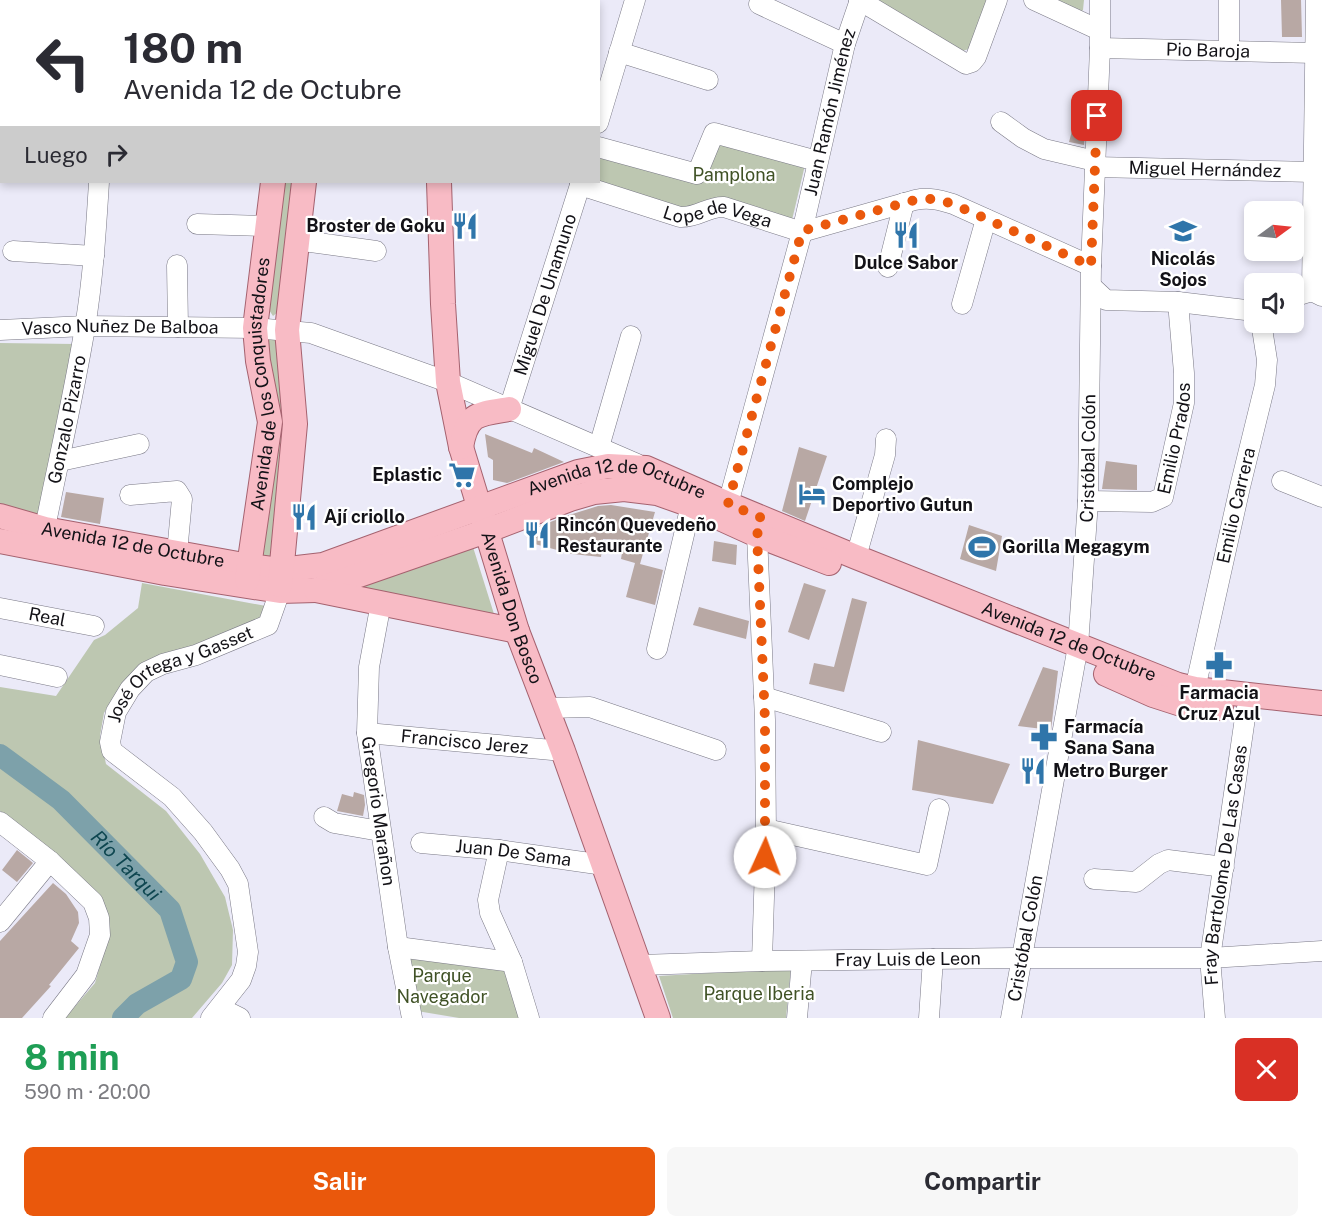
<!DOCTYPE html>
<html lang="es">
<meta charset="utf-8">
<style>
:root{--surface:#fff;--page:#f7f7f7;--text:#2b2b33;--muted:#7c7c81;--accent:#ea580c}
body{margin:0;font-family:"Public Sans",sans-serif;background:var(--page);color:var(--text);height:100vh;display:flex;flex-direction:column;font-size:22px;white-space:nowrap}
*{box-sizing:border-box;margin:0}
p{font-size:20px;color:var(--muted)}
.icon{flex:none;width:33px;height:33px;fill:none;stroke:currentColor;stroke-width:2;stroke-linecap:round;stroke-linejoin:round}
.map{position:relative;height:1018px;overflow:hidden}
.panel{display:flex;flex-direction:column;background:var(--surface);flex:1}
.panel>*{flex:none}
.hud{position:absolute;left:0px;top:0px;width:600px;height:183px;box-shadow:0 3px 9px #0003;background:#fff;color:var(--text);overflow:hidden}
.needle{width:39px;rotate:75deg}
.tools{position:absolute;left:1244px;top:201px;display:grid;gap:12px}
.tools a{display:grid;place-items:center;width:60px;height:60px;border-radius:9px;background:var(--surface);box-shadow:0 3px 9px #0003;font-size:30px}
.pin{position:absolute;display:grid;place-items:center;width:51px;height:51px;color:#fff;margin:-26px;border-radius:12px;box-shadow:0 3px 9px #0006}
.me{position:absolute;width:66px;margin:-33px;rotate:2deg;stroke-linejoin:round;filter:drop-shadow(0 0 4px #0008)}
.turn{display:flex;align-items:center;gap:21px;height:126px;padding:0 24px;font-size:27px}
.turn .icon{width:78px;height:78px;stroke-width:2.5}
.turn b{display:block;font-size:42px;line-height:51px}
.then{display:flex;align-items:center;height:57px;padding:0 24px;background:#0003;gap:12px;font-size:22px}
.round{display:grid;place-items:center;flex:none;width:63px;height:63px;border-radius:9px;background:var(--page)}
.head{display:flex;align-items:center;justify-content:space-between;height:102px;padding:0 24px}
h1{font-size:36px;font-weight:700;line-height:45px;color:#1e9e55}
.primary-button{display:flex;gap:12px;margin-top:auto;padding:12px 24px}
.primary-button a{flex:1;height:69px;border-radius:9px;background:var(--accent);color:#fff;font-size:24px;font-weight:700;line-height:69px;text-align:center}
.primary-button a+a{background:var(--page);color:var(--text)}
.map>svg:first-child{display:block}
.green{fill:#bdc7b1}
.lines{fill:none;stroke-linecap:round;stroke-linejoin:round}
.river{stroke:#7da1aa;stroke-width:22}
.building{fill:#b8a8a4}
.minor-casing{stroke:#7a7986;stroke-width:21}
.major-casing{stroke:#a5626f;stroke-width:26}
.minor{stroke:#fff;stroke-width:20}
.major{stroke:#f8bbc5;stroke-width:24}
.route{stroke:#ea580c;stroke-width:10;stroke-dasharray:0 18}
.labels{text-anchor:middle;stroke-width:4.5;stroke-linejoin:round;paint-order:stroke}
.street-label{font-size:18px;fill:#131217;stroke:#fff}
.park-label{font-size:18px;fill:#405226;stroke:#fff}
.poi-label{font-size:18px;font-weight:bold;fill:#131217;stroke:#fff;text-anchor:start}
.water-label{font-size:20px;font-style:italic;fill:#0e4650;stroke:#fff}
</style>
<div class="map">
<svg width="1322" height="1018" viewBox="0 0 1322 1018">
<rect width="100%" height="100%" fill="#ebeaf8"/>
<path class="green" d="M868,0H990L969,49L959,52Z
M1042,0H1084L1083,10L1080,13Z
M714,142L805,165L792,220L687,210L598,182L599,163L601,157L694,180Z
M285,182H296L278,312L273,316L269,310V302Z
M275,337L287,410L273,549L270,557L267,559L263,558L261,552L266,346L267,338Z
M0,343L74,344L37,521L0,509Z
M473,547L494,614L359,587Z
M142,583L266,606L257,622L131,674L116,693L104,713L100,736L106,764L166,811L200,854L225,897L233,930L232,965L222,983L192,1018H65L95,983L109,934L54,856L0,811V687L56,696L94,640L105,635L138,608Z
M414,953L503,968L521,1018H459L417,1011L407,961Z
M791,968L786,1018H673L659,976Z"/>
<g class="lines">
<path class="river" id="s1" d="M0,755L61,800L170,910L187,962L181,979L137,1004L123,1018"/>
</g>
<path class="building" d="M1281,0H1301L1302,37H1282Z
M1073,127L1085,130L1084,145L1069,142Z
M485,434L532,453L534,448L564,462L507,483L493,480V460L488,457Z
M799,447L827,456L805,521L782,511Z
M1106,461L1137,465V490L1102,489Z
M66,492L104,498L100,524L61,517Z
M611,505L655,512L640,564L663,570L655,605L626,597L635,563L621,559L624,540L603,539L601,557L572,554L531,543L532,529L566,516L598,506Z
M969,525L1002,536L996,571L960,559Z
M714,541L737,545L736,565L712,561Z
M804,583L826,590L809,640L788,632Z
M852,598L867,602L844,692L809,684L814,663L834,667Z
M699,607L749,621L746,639L693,625Z
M1043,667L1058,671L1051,730L1018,726Z
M918,740L1010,764L993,804L912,790Z
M354,792L364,795L365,805L363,816L337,811L342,794L353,797Z
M17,850L33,863L17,882L2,870Z
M53,883L66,894L78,912L79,923L71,941L79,948L49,985L51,986L22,1018H0V941Z"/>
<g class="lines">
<defs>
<g id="minor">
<path d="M100,0V2"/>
<path d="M859,0L966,64L972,62L976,57L997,0"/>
<path d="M1034,0L1099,30"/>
<path d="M759,4L845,44"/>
<path id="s2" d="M1100,48L1315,53"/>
<path d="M1229,50V0"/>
<path d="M619,52L708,80"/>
<path d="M0,115H2"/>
<path d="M1001,122L1023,138L1044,149L1095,161"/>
<path d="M598,123L635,0"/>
<path d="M598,147L697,174L714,133L817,161"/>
<path id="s3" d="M1095,167L1313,172"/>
<path id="s4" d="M580,185L680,217C698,218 708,206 724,207L802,232L915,200C929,197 940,200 953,204L1091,266"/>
<path d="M197,224L267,226"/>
<path d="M296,240L376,251"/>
<path d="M13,251L94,256"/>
<path d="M177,265L178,327"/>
<path d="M888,267L904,203"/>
<path d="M1092,287L1106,300L1178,302L1254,311"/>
<path d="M1312,291L1316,0"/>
<path d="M1293,297L1312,291L1322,296"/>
<path d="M962,304L986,219"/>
<path id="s5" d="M0,330L85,326L255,328L311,333L448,382L637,464"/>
<path id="s6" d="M509,409L581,182"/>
<path d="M599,447L631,336"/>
<path d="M60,461L139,444"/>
<path d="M1282,481L1322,497"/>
<path d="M130,495L177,491L182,499L177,553"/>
<path id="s7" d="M1088,501L1152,502L1163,497L1184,403V373L1178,302"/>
<path id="s8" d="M728,504L802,232L845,44L860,0"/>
<path d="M760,523L757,535L765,720L766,834L762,961"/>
<path id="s9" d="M42,543C56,471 73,400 85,327C93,279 96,230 99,182"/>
<path d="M856,557L885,455L886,439"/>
<path id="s10" d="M381,603L369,667L367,733L398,947L412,1018"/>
<path id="s11" d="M0,608L94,626"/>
<path d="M657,649L691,505"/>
<path d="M0,665L57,677"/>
<path id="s12" d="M1195,689L1240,487L1265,385L1267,360L1261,322"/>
<path d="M764,697L881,732"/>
<path d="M546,708L590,707L716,750"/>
<path id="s13" d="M367,733L563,751"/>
<path d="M324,817L334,823L380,831"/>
<path d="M0,822L50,861L93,902L99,918L100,935L86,975L53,1018"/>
<path d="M766,829L927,865L939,809"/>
<path id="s14" d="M421,843L499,850L604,865"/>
<path d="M499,850L488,900L490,913L512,962L529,1018"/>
<path d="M1094,879L1136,882L1159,864L1168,860L1224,867"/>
<path d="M0,922L50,861"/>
<path d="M398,947L512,962"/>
<path id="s15" d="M640,965L762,961L1015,958H1210L1322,951"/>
<path d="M220,1008L240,1018"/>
<path id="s16" d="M211,1018L241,980L246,966L248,952L238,884L230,869L203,832L172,797L112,751L110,742L116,712L130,689L146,672L163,664L196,655L268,625L280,591"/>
<path d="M797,1018L802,961"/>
<path d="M929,1018L933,959"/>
<path id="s17" d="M1011,1018L1078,646L1088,501L1091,266L1100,48V0"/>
<path id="s18" d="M1215,1018L1210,958L1246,711"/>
</g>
<g id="major">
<path d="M295,2V0"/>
<path d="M327,2V0"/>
<path d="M448,2V0"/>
<path id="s19" d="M439,182L443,304L448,382L461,447L517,631L563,751L658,1018"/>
<path d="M461,447C467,413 478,414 509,409"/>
<path id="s20" d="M0,516L45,529L249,566L280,570L323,565L578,472L608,466L646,468L728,504L856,557L1178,685L1195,689L1322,703"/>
<path d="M0,541L165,573L280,591L316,590L486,531L570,499L594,492L624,489L657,493L691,505L757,535L829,563"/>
<path id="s21" d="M247,580L270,422L258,361L255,328L273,182"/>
<path d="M280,585L295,424L287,330L304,182"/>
<path d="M316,590L517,631"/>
<path d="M1106,674L1153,695L1184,705L1221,708"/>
</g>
</defs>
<use href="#minor" class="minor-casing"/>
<use href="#major" class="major-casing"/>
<use href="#minor" class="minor"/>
<use href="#major" class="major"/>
</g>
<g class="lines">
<path class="route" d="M765,857V720L757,535L762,518L728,504L802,231L915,200C929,197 940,200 953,204L1091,266L1097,116"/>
</g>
<defs>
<symbol id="restaurant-bare" viewBox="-9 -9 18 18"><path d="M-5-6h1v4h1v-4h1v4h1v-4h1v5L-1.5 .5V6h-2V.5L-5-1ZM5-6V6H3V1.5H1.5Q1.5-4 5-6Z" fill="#2f75aa" stroke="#fff" stroke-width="2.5" paint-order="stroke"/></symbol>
<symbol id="school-bare" viewBox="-9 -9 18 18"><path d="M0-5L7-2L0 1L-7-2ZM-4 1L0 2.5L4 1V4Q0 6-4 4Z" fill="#2f75aa" stroke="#fff" stroke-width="2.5" paint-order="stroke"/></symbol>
<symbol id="supermarket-bare" viewBox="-9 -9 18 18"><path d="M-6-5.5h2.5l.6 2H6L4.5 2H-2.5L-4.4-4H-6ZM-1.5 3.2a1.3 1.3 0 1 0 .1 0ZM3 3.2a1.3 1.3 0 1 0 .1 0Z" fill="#2f75aa" stroke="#fff" stroke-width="2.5" paint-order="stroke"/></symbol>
<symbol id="hotel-bare" viewBox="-9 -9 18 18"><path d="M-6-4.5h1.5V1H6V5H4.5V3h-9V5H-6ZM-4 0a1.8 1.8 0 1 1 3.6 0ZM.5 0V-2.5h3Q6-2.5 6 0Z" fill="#2f75aa" stroke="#fff" stroke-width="2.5" paint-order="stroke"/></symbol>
<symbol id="stadium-bare" viewBox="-9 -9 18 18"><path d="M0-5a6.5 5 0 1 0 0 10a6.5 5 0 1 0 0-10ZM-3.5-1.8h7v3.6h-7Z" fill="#2f75aa" stroke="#fff" stroke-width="2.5" paint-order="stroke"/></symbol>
<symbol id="pharmacy-bare" viewBox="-9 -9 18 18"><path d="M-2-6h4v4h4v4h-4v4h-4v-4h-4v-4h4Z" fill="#2f75aa" stroke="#fff" stroke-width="2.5" paint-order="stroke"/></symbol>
</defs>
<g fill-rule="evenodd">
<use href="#restaurant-bare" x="446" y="207" width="38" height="38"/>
<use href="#school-bare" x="1164" y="212" width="38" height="38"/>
<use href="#restaurant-bare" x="887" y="216" width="38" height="38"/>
<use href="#supermarket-bare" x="443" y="456" width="38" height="38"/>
<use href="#hotel-bare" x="793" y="475" width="38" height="38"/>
<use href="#restaurant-bare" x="285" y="498" width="38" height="38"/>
<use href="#restaurant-bare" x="518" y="516" width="38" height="38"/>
<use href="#stadium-bare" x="963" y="528" width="38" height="38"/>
<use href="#pharmacy-bare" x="1200" y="646" width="38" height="38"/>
<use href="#pharmacy-bare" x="1025" y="718" width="38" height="38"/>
<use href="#restaurant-bare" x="1014" y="752" width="38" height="38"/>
</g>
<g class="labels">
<g class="street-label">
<text dy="6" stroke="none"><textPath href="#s2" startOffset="108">Pio Baroja</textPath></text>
<text dy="6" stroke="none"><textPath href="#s8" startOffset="405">Juan Ramón Jiménez</textPath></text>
<text dy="6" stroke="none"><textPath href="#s3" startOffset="110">Miguel Hernández</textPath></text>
<text dy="6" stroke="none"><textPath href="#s4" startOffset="144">Lope de Vega</textPath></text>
<text dy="6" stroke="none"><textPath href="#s6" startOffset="120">Miguel De Unamuno</textPath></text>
<text dy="6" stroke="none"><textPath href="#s5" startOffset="120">Vasco Nuñez De Balboa</textPath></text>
<text dy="6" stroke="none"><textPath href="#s21" startOffset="198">Avenida de los Conquistadores</textPath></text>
<text dy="6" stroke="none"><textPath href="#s9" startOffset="126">Gonzalo Pizarro</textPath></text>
<text dy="6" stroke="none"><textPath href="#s7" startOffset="136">Emilio Prados</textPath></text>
<text dy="6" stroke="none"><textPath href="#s17" startOffset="566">Cristóbal Colón</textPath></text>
<text dy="6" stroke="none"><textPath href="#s20" startOffset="640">Avenida 12 de Octubre</textPath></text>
<text dy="6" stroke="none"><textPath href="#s12" startOffset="188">Emilio Carrera</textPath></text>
<text dy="6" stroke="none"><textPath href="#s20" startOffset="136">Avenida 12 de Octubre</textPath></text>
<text dy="6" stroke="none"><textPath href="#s19" startOffset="435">Avenida Don Bosco</textPath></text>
<text dy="6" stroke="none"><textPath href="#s11" startOffset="48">Real</textPath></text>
<text dy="6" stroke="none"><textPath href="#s20" startOffset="1126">Avenida 12 de Octubre</textPath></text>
<text dy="6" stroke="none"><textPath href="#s16" startOffset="448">José Ortega y Gasset</textPath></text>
<text dy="6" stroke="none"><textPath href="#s13" startOffset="98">Francisco Jerez</textPath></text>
<text dy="6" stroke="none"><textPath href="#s10" startOffset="210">Gregorio Marañon</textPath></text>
<text dy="6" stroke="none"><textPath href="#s14" startOffset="93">Juan De Sama</textPath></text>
<text dy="6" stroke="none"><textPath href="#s18" startOffset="154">Fray Bartolome De Las Casas</textPath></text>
<text dy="6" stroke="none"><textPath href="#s17" startOffset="81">Cristóbal Colón</textPath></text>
<text dy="6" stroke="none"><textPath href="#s15" startOffset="268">Fray Luis de Leon</textPath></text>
</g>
<g class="park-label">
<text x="734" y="181">Pamplona</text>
<text x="442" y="982">Parque<tspan x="442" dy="21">Navegador</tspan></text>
<text x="759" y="1000">Parque Iberia</text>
</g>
<g class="poi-label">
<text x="445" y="232" text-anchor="end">Broster de Goku</text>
<text x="1183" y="265" text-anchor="middle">Nicolás<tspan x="1183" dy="21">Sojos</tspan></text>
<text x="906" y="269" text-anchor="middle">Dulce Sabor</text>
<text x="442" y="481" text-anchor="end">Eplastic</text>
<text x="832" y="490">Complejo<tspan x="832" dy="21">Deportivo Gutun</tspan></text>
<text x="324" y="523">Ají criollo</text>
<text x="557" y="531">Rincón Quevedeño<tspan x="557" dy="21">Restaurante</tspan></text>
<text x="1002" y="553">Gorilla Megagym</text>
<text x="1219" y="699" text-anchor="middle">Farmacia<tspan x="1219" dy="21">Cruz Azul</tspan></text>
<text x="1064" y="733">Farmacía<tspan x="1064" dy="21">Sana Sana</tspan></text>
<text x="1053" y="777">Metro Burger</text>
</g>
<g class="water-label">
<text dy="7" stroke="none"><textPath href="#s1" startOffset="168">Río Tarqui</textPath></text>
</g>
</g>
</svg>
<div class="tools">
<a><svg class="needle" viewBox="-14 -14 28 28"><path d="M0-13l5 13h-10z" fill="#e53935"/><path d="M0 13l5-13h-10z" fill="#7c7c81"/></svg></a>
<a><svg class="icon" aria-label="sound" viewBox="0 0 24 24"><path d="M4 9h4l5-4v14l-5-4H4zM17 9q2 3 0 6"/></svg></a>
</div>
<div class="pin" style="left:1097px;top:116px;background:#d93025"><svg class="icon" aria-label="arrive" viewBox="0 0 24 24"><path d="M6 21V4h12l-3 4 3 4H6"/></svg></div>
<svg class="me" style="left:765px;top:857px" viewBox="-20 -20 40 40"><circle r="19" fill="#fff"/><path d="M0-13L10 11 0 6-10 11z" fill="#ea580c"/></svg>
<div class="hud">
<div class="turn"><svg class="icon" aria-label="left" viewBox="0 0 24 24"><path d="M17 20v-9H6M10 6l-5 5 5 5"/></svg><div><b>180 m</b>Avenida 12 de Octubre</div></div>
<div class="then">Luego<svg class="icon" aria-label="right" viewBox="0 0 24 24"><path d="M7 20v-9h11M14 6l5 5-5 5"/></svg></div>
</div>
</div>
<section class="panel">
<div class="head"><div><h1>8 min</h1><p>590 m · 20:00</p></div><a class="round" style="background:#d93025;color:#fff"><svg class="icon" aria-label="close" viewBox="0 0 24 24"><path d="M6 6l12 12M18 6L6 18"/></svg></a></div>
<div class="primary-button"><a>Salir</a><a>Compartir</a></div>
</section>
